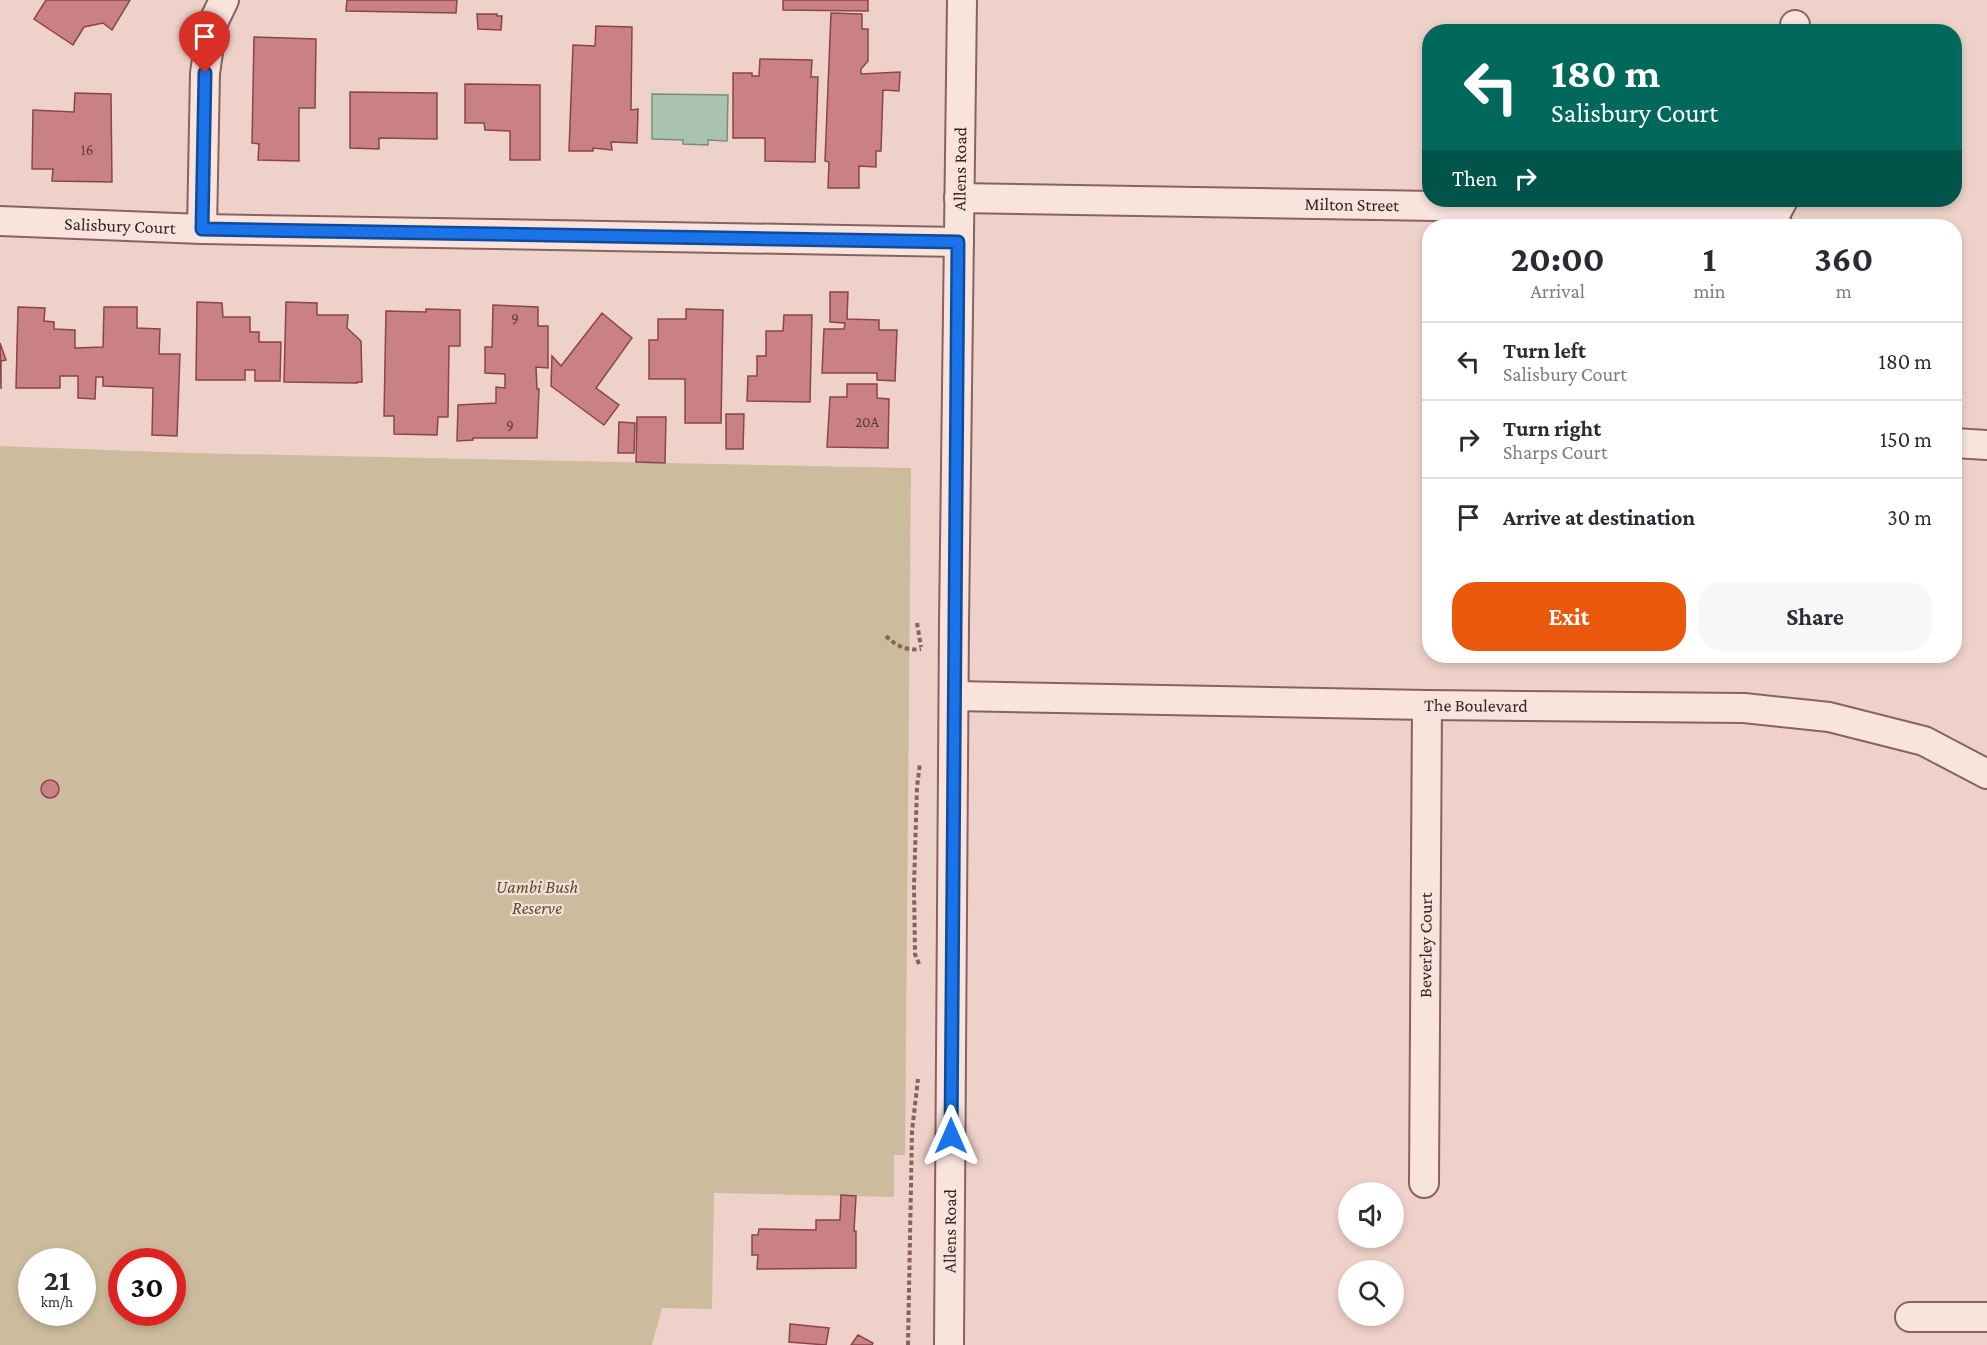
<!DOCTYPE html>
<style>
:root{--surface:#fff;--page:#f7f7f7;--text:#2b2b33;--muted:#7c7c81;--line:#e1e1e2;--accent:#ea580c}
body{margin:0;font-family:"Crimson Pro",serif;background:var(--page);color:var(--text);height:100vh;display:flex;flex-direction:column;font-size:22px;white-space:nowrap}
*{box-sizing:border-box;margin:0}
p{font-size:20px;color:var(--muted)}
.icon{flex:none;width:33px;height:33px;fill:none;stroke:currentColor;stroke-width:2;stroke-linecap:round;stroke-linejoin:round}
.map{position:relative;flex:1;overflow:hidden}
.side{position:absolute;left:1422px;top:219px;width:540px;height:444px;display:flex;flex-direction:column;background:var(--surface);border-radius:24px;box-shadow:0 3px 9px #0003}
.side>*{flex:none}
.hud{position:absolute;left:1422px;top:24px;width:540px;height:183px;border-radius:24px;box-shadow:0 3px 9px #0003;background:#00695c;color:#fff;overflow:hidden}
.controls{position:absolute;left:1338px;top:1182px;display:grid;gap:12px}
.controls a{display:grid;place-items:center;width:66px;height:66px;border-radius:50%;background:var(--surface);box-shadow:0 3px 9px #0003;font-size:30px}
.speed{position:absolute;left:18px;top:1248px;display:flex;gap:12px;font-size:30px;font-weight:700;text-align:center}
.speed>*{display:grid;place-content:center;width:78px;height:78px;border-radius:50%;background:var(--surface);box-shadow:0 3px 9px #0003;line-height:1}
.speed small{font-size:15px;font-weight:400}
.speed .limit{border:9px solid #d22;background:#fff;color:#111}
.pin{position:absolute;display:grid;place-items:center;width:51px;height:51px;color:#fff;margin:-62px -26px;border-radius:50% 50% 50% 0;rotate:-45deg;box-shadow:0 0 6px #0007}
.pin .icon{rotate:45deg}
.me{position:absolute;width:66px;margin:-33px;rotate:0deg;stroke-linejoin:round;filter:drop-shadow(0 0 4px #0008)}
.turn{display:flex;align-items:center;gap:21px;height:126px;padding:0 30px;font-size:27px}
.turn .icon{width:78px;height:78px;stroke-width:2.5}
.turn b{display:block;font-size:42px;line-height:51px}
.then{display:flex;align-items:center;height:57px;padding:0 30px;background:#0003;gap:12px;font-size:22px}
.eta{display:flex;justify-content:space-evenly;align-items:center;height:102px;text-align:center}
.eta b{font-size:36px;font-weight:700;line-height:42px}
.action{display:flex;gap:12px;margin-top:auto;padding:12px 30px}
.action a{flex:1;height:69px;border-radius:24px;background:var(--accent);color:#fff;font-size:24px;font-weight:700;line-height:69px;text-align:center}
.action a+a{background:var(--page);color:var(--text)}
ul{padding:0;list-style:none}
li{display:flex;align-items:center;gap:18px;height:78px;padding:0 30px;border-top:2px solid var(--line)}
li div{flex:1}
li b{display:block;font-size:22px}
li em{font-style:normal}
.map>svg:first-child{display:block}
.green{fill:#ccbc9d;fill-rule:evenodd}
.water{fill:#aac2b0;stroke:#71917a;stroke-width:1.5}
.building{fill:#ca8185;stroke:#89454a;stroke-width:1.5}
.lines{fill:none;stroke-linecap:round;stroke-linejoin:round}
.street-casing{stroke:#8a615e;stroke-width:32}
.path{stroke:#8a615e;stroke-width:4;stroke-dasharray:4.5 3;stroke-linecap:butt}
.street{stroke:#f8e3dd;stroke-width:28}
.route-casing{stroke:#114b97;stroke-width:15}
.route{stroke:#1a73e8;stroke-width:10}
.labels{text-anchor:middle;stroke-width:4.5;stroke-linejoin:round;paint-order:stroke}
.number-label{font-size:15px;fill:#5f3a3a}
.street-label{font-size:18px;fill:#3b2221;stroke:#f5e0d9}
.park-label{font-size:18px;font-style:italic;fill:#574d29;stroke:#f5e0d9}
</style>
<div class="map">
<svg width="1987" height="1345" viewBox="0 0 1987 1345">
<rect width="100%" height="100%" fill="#eed2ca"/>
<path class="green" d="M0,446L189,453L911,468L905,1155H894V1197L714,1193L712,1309L662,1308L652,1345H0ZM32,1262H82V1312H32ZM122,1262H172V1312H122Z"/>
<path class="water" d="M652,94L728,95L727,141L708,140V145L683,144V140L652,139Z"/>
<path class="building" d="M46,0H130L112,30L103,23L84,27L73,45L34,19Z
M347,0H457L456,13L346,11Z
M783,0H868V11L783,10Z
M831,13L862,14V29H868V61L861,69V74L900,72L899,91L883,90L881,151H876V167L859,166V188H828L829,162L825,161Z
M477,14H497V16H502L501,30L478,29Z
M596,26L632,27L631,110L638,109L637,143L611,142L612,150L593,148V151H569L573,45L595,46Z
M254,37L316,39L315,108H299V161L258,160L259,144L252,143Z
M760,59L812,60L811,77H818L815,162L765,161V138H733V73H752V76H759Z
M465,84L540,85V160H510V131L485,130L484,123H465Z
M350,92L437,93V139L379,138V149L350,148Z
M75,93L111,94L112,182L52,181L53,169H32L33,110L74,112Z
M830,292H848L847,319L879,320V330H897L895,381L877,380V373H822L824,329H844L845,323L830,322Z
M197,302L222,303L223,317H250V332H259V342H281L280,381H255V370H245V380H196Z
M286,302L317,303V315H348L347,328L361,341L362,382H357V383L284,382Z
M493,305L538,307V326H548V368L536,367L537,389H539L537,438H473V440L457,441L458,405L496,403V387L505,388V374L485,373V347H492Z
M18,307L45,308L44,321L54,322V329L75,330V348L103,347L104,307H137V328L160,329L159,354H180L177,436L152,435L153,388L103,386V377H96L95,399L78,398V376H60V388H16Z
M426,309L460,310V346H449L448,417H438L437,435L394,434V416H384L386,311L426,312Z
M686,309L723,310L721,423H685V379H649V340H658V319H686Z
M602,313L632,338L596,388L619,405L604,425L551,386L552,356L561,366Z
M784,315H812L810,402L747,401L748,376H757V356H766V331H783Z
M0,343L6,360L1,361V389Z
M847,384H877V398L889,399L888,448L827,447L830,397H847Z
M726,414H744L743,449H726Z
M637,417H666L665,463L636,462Z
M619,422L635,423L634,453H618Z
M41 789a9 9 0 1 1 18 0a9 9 0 1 1-18 0Z
M841,1195L856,1196L854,1231H856V1268L757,1269L758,1255H752V1235H758L759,1229L816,1230V1220H840Z
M790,1324L829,1328L826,1345L789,1342Z
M858,1335L873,1343L872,1345H851Z"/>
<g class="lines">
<defs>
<g id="street">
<path d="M1795,32V25"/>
<path id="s1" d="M959,198L1739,211L1755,215L1778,226"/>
<path id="s2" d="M0,221L202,229L959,242"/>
<path d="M1771,222L1783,200"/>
<path d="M202,229L205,73L212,25L224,0"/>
<path d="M1954,443L1987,445"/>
<path id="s3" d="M954,696L1427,705L1744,708L1829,717L1924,741L1987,774"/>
<path id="s4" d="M1424,1183L1427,705"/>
<path d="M1910,1317H1987"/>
<path id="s5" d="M949,1345L954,623L962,0"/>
</g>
</defs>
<use href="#street" class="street-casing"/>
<path class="path" d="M917,623L921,647
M886,636C896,646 907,651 921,649
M919,964L915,954L914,886L917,787L920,763
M908,1345L912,1131L918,1079"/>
<use href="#street" class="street"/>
</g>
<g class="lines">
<defs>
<path id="route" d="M205,73L202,229L958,242L951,1136"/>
</defs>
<use href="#route" class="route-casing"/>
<use href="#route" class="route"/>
</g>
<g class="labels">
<g class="number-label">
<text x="87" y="155">16</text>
<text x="515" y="323">9</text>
<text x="867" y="427">20A</text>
<text x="510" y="430">9</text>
</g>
<g class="street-label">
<text dy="6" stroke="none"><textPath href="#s5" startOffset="1176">Allens Road</textPath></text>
<text dy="6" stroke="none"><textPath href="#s1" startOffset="393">Milton Street</textPath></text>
<text dy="6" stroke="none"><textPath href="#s2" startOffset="120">Salisbury Court</textPath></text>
<text dy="6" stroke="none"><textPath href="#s3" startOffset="522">The Boulevard</textPath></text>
<text dy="6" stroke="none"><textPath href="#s4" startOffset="238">Beverley Court</textPath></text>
<text dy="6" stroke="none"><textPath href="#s5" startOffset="114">Allens Road</textPath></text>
</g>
<g class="park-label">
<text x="537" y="893">Uambi Bush<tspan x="537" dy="21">Reserve</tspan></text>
</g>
</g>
</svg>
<div class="controls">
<a><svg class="icon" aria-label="sound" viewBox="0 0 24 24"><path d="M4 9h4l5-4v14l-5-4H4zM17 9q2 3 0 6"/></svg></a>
<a><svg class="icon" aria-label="search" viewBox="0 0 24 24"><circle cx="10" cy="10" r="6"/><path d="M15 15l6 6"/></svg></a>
</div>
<div class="speed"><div>21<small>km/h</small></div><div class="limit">30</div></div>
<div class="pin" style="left:205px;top:73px;background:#d93025"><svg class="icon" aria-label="arrive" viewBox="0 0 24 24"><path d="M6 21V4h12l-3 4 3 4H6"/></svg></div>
<svg class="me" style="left:951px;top:1136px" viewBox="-20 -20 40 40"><path d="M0-17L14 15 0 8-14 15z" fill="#1a73e8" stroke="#fff" stroke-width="4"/></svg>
<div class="hud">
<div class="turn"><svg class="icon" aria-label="left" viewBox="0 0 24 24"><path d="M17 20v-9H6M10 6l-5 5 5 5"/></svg><div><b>180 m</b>Salisbury Court</div></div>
<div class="then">Then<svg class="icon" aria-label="right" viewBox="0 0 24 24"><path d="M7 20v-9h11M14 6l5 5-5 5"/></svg></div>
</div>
<section class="side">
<div class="eta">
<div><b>20:00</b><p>Arrival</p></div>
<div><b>1</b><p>min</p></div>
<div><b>360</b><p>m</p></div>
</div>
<ul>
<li><svg class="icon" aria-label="left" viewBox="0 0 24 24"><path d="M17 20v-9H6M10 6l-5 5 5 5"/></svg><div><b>Turn left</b><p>Salisbury Court</p></div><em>180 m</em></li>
<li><svg class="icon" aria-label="right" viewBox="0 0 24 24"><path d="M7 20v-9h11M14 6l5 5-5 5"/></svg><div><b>Turn right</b><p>Sharps Court</p></div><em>150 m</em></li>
<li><svg class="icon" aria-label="arrive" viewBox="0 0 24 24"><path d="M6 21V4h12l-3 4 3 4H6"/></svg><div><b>Arrive at destination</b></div><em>30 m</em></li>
</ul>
<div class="action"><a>Exit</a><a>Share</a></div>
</section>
</div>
